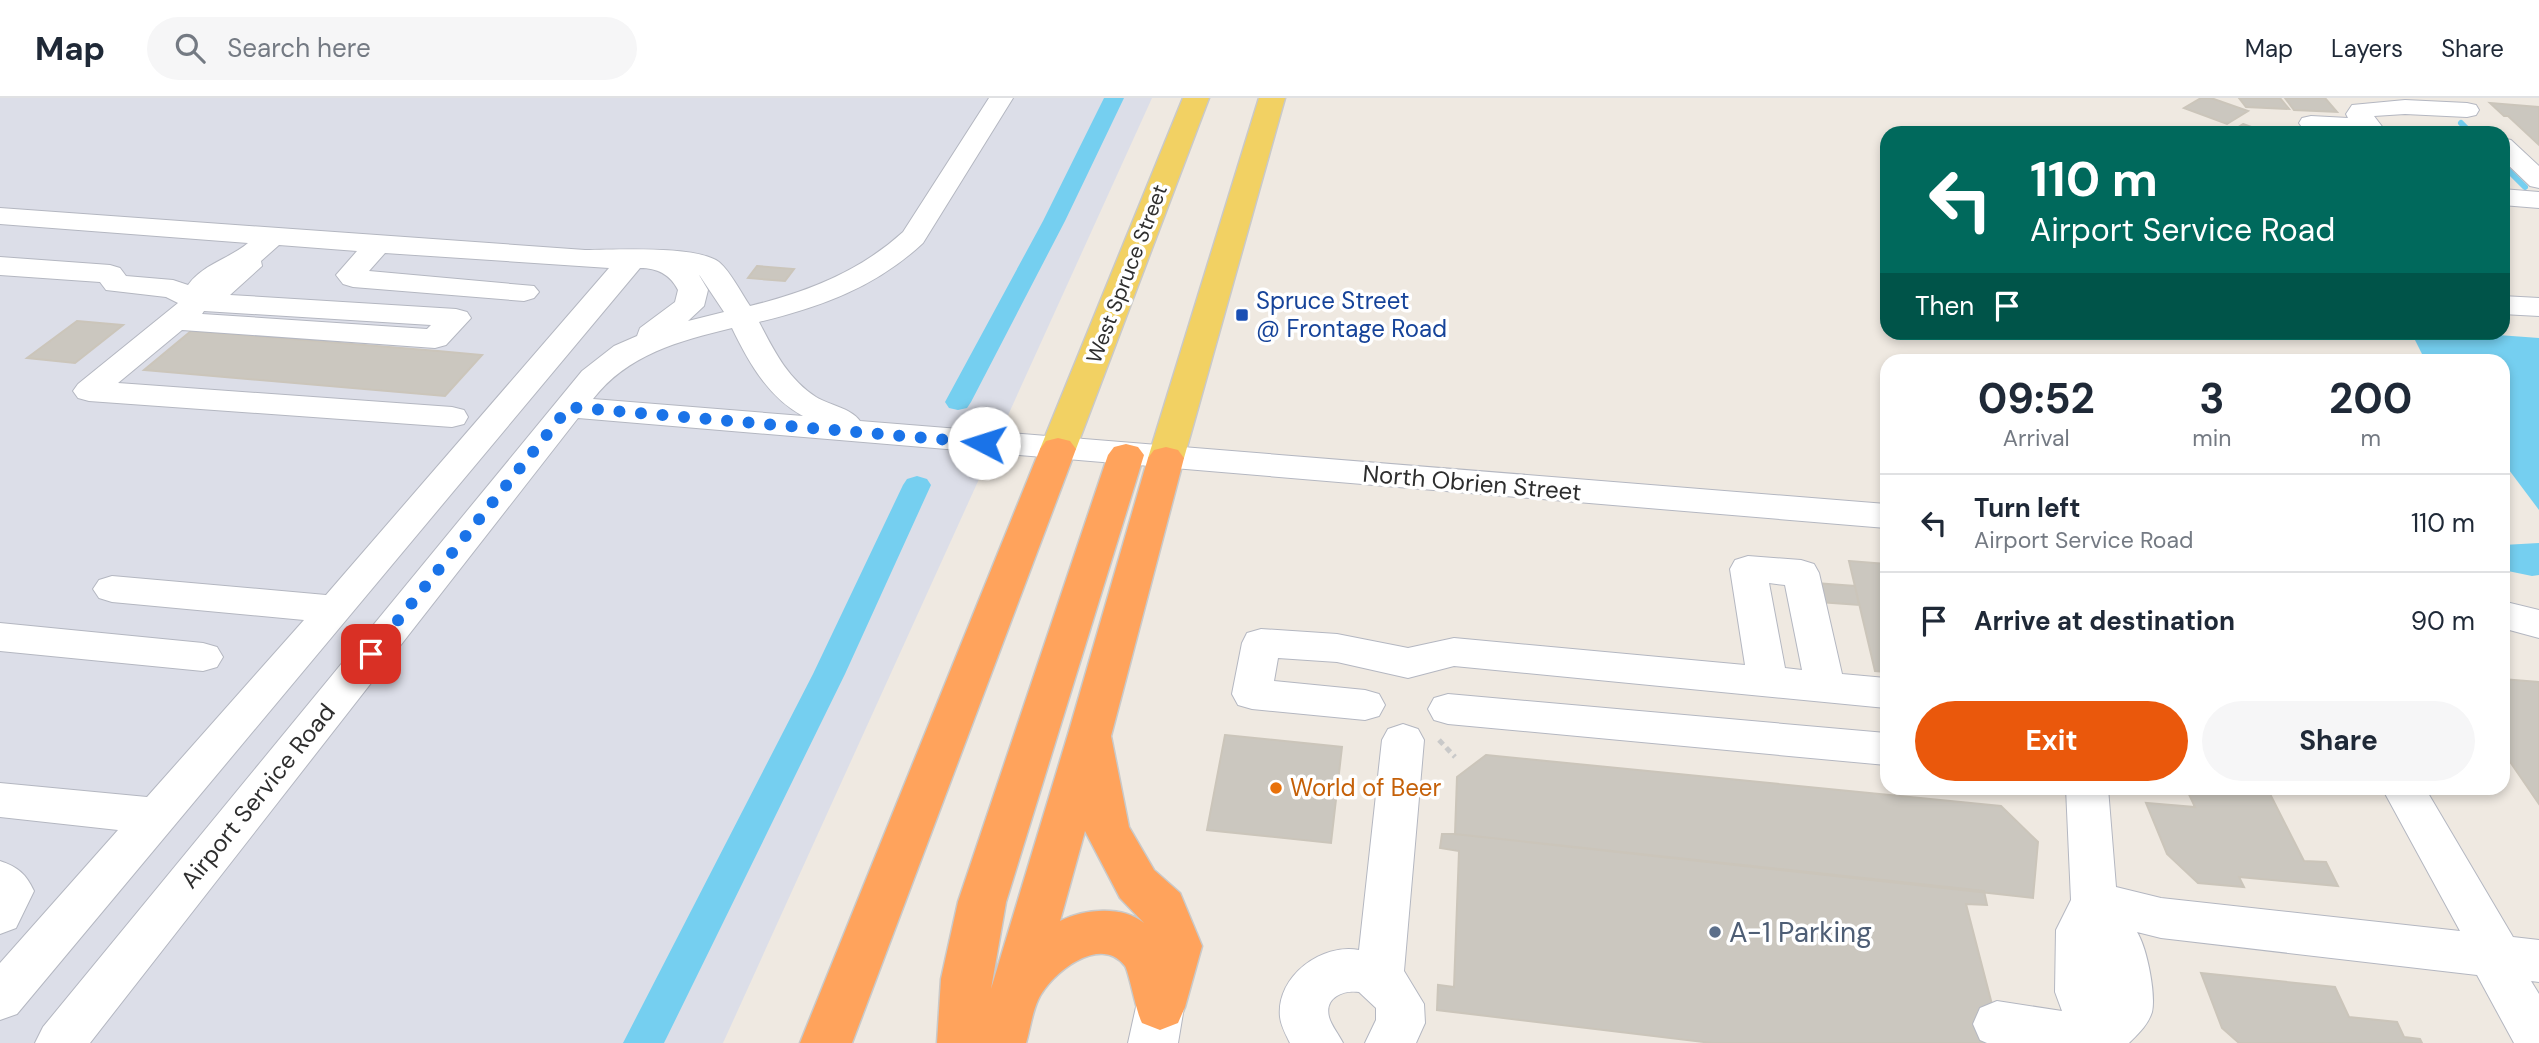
<!DOCTYPE html>
<style>
:root{--surface:#fff;--page:#f6f6f7;--text:#1f2937;--muted:#747a83;--line:#e0e1e3;--accent:#ea580c}
body{margin:0;font-family:"DM Sans",sans-serif;background:var(--page);color:var(--text);height:100vh;display:flex;flex-direction:column;font-size:26px;white-space:nowrap}
*{box-sizing:border-box;margin:0}
p{font-size:23px;color:var(--muted)}
.icon{flex:none;width:38px;height:38px;fill:none;stroke:currentColor;stroke-width:2;stroke-linecap:round;stroke-linejoin:round}
.map{position:relative;flex:1;overflow:hidden}
.sheet{position:absolute;left:1880px;top:256px;width:630px;height:441px;display:flex;flex-direction:column;background:var(--surface);border-radius:21px;box-shadow:0 4px 10px #0003}
.sheet>*{flex:none}
.hud{position:absolute;left:1880px;top:28px;width:630px;height:214px;border-radius:21px;box-shadow:0 4px 10px #0003;background:#00695c;color:#fff;overflow:hidden}
.pin{position:absolute;display:grid;place-items:center;width:60px;height:60px;color:#fff;margin:-30px;border-radius:14px;box-shadow:0 4px 10px #0006}
.me{position:absolute;width:77px;margin:-38px;rotate:275deg;stroke-linejoin:round;filter:drop-shadow(0 0 5px #0008)}
.turn{display:flex;align-items:center;gap:24px;height:147px;padding:0 35px;font-size:32px}
.turn .icon{width:91px;height:91px;stroke-width:2.5}
.turn b{display:block;font-size:49px;line-height:60px}
.then{display:flex;align-items:center;height:66px;padding:0 35px;background:#0003;gap:14px;font-size:26px}
.eta{display:flex;justify-content:space-evenly;align-items:center;height:119px;text-align:center}
.eta b{font-size:42px;font-weight:700;line-height:49px}
.button{display:flex;gap:14px;margin-top:auto;padding:14px 35px}
.button a{flex:1;height:80px;border-radius:42px;background:var(--accent);color:#fff;font-size:28px;font-weight:700;line-height:80px;text-align:center}
.button a+a{background:var(--page);color:var(--text)}
ul{padding:0;list-style:none}
li{display:flex;align-items:center;gap:21px;height:98px;padding:0 35px;border-top:2px solid var(--line)}
li div{flex:1}
li b{display:block;font-size:26px}
li em{font-style:normal}
header{display:flex;align-items:center;gap:42px;box-sizing:border-box;height:98px;padding:0 35px;background:var(--surface);border-bottom:2px solid var(--line)}
header strong{font-size:33px}
nav{display:flex;gap:38px;margin-inline-start:auto;font-size:24px}
.search{width:490px;height:63px;background:var(--page);display:flex;align-items:center;gap:18px;box-sizing:border-box;padding:0 24px;border-radius:38px;color:var(--muted);font-size:26px}
.map>svg:first-child{display:block}
.airport{fill:#dcdee8}
.water{fill:#75cff0}
.lines{fill:none;stroke-linecap:round;stroke-linejoin:round}
.stream{stroke:#75cff0;stroke-width:6}
.canal{fill:#75cff0;fill-rule:evenodd}
.building{fill:#cbc7bf;stroke:#cbc5ba;stroke-width:2}
.minor-casing{stroke:#b4b7c1;stroke-width:2}
.major-casing{stroke:#c9c9c9;stroke-width:3}
.highway-casing{stroke:#c9c9c9;stroke-width:3}
.path{stroke:#c9c9c9;stroke-width:5;stroke-dasharray:6 4.5;stroke-linecap:butt}
.minor{fill:#fff;fill-rule:evenodd}
.major{fill:#f2d163;fill-rule:evenodd}
.highway{fill:#ffa35c;fill-rule:evenodd}
.route{stroke:#1a73e8;stroke-width:12;stroke-dasharray:0 21.6}
.transit-dot{fill:#1a4fb4;stroke:#fff;stroke-width:2.5}
.food-dot{fill:#e8710a;stroke:#fff;stroke-width:2.5}
.service-dot{fill:#5c6f8a;stroke:#fff;stroke-width:2.5}
.labels{text-anchor:middle;stroke-width:7;stroke-linejoin:round;paint-order:stroke}
.far-street-label{font-size:21px;fill:#2e2e2e;stroke:#fff}
.transit-label{font-size:24px;fill:#164399;stroke:#fff;text-anchor:start}
.street-label{font-size:24px;fill:#2e2e2e;stroke:#fff}
.food-label{font-size:24px;fill:#c56008;stroke:#fff;text-anchor:start}
.near-service-label{font-size:28px;fill:#4e5e75;stroke:#fff;text-anchor:start}
</style>
<header>
<strong>Map</strong>
<div class="search"><svg class="icon" aria-label="search" viewBox="0 0 24 24"><circle cx="10" cy="10" r="6"/><path d="M15 15l6 6"/></svg>Search here</div>
<nav><a>Map</a><a>Layers</a><a>Share</a></nav>
</header>
<div class="map">
<svg width="2539" height="945" viewBox="0 0 2539 945">
<rect width="100%" height="100%" fill="#efe9e1"/>
<path class="airport" d="M0,0H1152L723,945H0Z"/>
<path class="water" d="M2420,234L2471,235L2539,240V412L2503,364L2502,262H2425L2414,240Z
M2539,445V477L2532,478L2503,472V447Z"/>
<g class="lines">
<path class="stream" d="M2461,25L2471,35
M2502,66L2525,89"/>
<path class="canal" d="M1104,0H1124L1065,123L971,304L967,310L958,312L949,310L945,304L1043,123Z
M917,378L927,381L931,387L845,576L664,945H623L813,576L903,387L907,381Z"/>
</g>
<path class="building" d="M2201,0H2211L2248,13L2227,26L2184,10Z
M2239,0H2280L2289,11L2246,9Z
M2285,0H2325L2337,14L2294,12Z
M2490,5L2539,9V47L2508,18H2504Z
M2243,26L2268,35H2229Z
M757,168L794,171L785,183L748,180Z
M77,223L123,227L75,265L27,260Z
M191,233L438,253L482,257L445,298L144,272Z
M1849,463L1886,466V574L1875,573Z
M1815,485L1855,488L1859,507L1819,504Z
M2502,581L2539,584V706L2502,652Z
M1225,637L1342,649L1331,745L1207,732Z
M1486,657L2001,708L2038,744L2033,800L1455,736L1457,679Z
M2186,690H2267L2304,763L2326,764L2338,788L2239,779L2244,789L2198,785L2167,756L2146,705L2195,709Z
M1442,736H1455L1984,793L1987,807L1966,806L2002,945H1712L1437,912L1438,887L1454,889L1459,753L1440,750Z
M2201,875L2335,889L2349,919L2397,924L2404,939L2420,941L2422,945H2239L2222,930Z"/>
<g class="lines">
<defs>
<path id="minor" d="M989,0H1013L923,145C876,189 821,209 759,224C774,253 788,281 816,299C829,307 851,310 860,323L1886,406V430L578,320L90,945H35L43,929L582,273L614,248L637,238L640,230L675,204L678,192C670,176 657,170 640,170L17,916L0,922V865L118,732L0,719V685L147,699L304,522L112,504L99,500L93,491L99,482L112,478L326,497L609,170L385,155L369,173L534,188L539,194L534,200L524,203L353,189L343,186L336,177L357,153L279,147L261,163L262,168L230,197L456,211L467,214L471,220L446,247L435,250L182,232L118,285L452,309L464,312L468,319L464,326L452,329L89,303L78,300L73,293L78,286L178,205L166,199L106,192L100,184L0,177V159L110,167L120,170L126,178L173,182L188,187C203,166 229,161 248,145L0,126V110L585,152C615,152 696,147 719,164C731,174 741,195 750,208C807,194 859,174 903,134ZM699,177L700,178L724,214L688,223L704,208L708,192ZM204,213L431,227L427,231L202,216ZM732,230C749,265 768,299 803,318L593,301C628,256 679,243 732,230Z
M2405,2L2467,5L2476,7L2479,12L2476,17L2467,19L2405,16L2374,18L2387,35H2306L2299,25L2302,20L2311,18L2348,20L2346,16L2352,7Z
M2502,40L2511,42L2539,68V90L2530,88L2502,61Z
M2502,91L2539,94V110L2502,107Z
M2502,198L2539,200V218L2502,216Z
M1748,458L1801,462L1814,466L1819,475L1842,576L1886,580V610L1454,568L1408,580L1337,564L1278,560L1274,583L1365,592L1379,596L1385,607L1379,618L1365,622L1252,611L1238,607L1232,596L1242,545L1247,535L1261,531L1337,536L1408,550L1454,540L1745,567L1730,471L1735,462ZM1769,485L1785,487L1802,572L1785,570Z
M2502,503L2539,512V540L2502,530Z
M0,525L203,545L217,549L223,559L217,569L203,573L0,553Z
M1448,596L1886,635V667L1448,626L1434,622L1428,611L1434,600Z
M1403,626L1418,631L1424,642L1404,873L1424,906L1425,925L1416,945H1365L1376,922V910L1359,894C1344,892 1324,899 1329,919C1331,927 1339,937 1343,945H1290C1286,937 1281,928 1280,919C1276,878 1322,845 1359,852L1382,642L1388,631Z
M2066,690H2108L2116,789L2161,800L2460,833L2382,690H2425L2513,839L2539,842V884L2531,883L2539,896V945H2514L2477,877L2161,840L2137,834C2147,850 2156,896 2152,914C2148,927 2138,936 2129,945H1987L1980,942L1973,926L1980,910L1997,903L2062,913L2055,894L2056,832L2071,802Z
M0,763C18,769 26,776 34,793L16,830L0,836Z
M1160,887L1177,893L1184,909L1178,945H1128L1136,909L1143,893Z"/>
<path id="major" d="M1183,0H1209L1076,351L1070,359L1058,362L1046,359L1040,351Z
M1259,0H1285L1184,360L1178,368L1166,371L1154,368L1148,360Z"/>
<path id="highway" d="M1058,340L1070,343L1076,351L852,945H800L1040,351L1046,343Z
M1126,346L1138,349L1144,357L1006,804L991,891L1069,633L1148,360L1154,352L1166,349L1178,352L1184,360L1111,638L1129,729L1154,772L1180,795L1202,848L1185,909L1178,925L1160,932L1142,925C1136,913 1129,874 1125,868C1100,835 1050,876 1038,902C1032,915 1030,932 1026,945H937L941,881L958,804L1108,357L1114,349ZM1085,733L1120,800L1144,825C1122,807 1084,811 1060,823Z"/>
</defs>
<use href="#minor" class="minor-casing"/>
<use href="#major" class="major-casing"/>
<use href="#highway" class="highway-casing"/>
<path class="path" d="M1439,642L1455,659"/>
<use href="#minor" class="minor"/>
<use href="#major" class="major"/>
<use href="#highway" class="highway"/>
</g>
<g class="lines">
<path class="route" d="M371,556L569,309L984,345"/>
</g>
<rect class="transit-dot" x="1235" y="210" width="14" height="14" rx="3.5"/>
<circle class="food-dot" cx="1276" cy="690" r="7"/>
<circle class="service-dot" cx="1715" cy="834" r="7"/>
<g class="labels">
<g class="far-street-label">
<text transform="translate(1127 176) rotate(-69)" y="7">West Spruce Street</text>
</g>
<g class="transit-label">
<text x="1256" y="211">Spruce Street<tspan x="1256" dy="28">@ Frontage Road</tspan></text>
</g>
<g class="street-label">
<text transform="translate(1472 385) rotate(5)" y="8">North Obrien Street</text>
<text transform="translate(258 698) rotate(-51)" y="8">Airport Service Road</text>
</g>
<g class="food-label">
<text x="1290" y="698">World of Beer</text>
</g>
<g class="near-service-label">
<text x="1729" y="844">A-1 Parking</text>
</g>
</g>
</svg>
<div class="pin" style="left:371px;top:556px;background:#d93025"><svg class="icon" aria-label="arrive" viewBox="0 0 24 24"><path d="M6 21V4h12l-3 4 3 4H6"/></svg></div>
<svg class="me" style="left:984px;top:345px" viewBox="-20 -20 40 40"><circle r="19" fill="#fff"/><path d="M0-13L10 11 0 6-10 11z" fill="#1a73e8"/></svg>
<div class="hud">
<div class="turn"><svg class="icon" aria-label="left" viewBox="0 0 24 24"><path d="M17 20v-9H6M10 6l-5 5 5 5"/></svg><div><b>110 m</b>Airport Service Road</div></div>
<div class="then">Then<svg class="icon" aria-label="arrive" viewBox="0 0 24 24"><path d="M6 21V4h12l-3 4 3 4H6"/></svg></div>
</div>
<section class="sheet">
<div class="eta">
<div><b>09:52</b><p>Arrival</p></div>
<div><b>3</b><p>min</p></div>
<div><b>200</b><p>m</p></div>
</div>
<ul>
<li><svg class="icon" aria-label="left" viewBox="0 0 24 24"><path d="M17 20v-9H6M10 6l-5 5 5 5"/></svg><div><b>Turn left</b><p>Airport Service Road</p></div><em>110 m</em></li>
<li><svg class="icon" aria-label="arrive" viewBox="0 0 24 24"><path d="M6 21V4h12l-3 4 3 4H6"/></svg><div><b>Arrive at destination</b></div><em>90 m</em></li>
</ul>
<div class="button"><a>Exit</a><a>Share</a></div>
</section>
</div>
